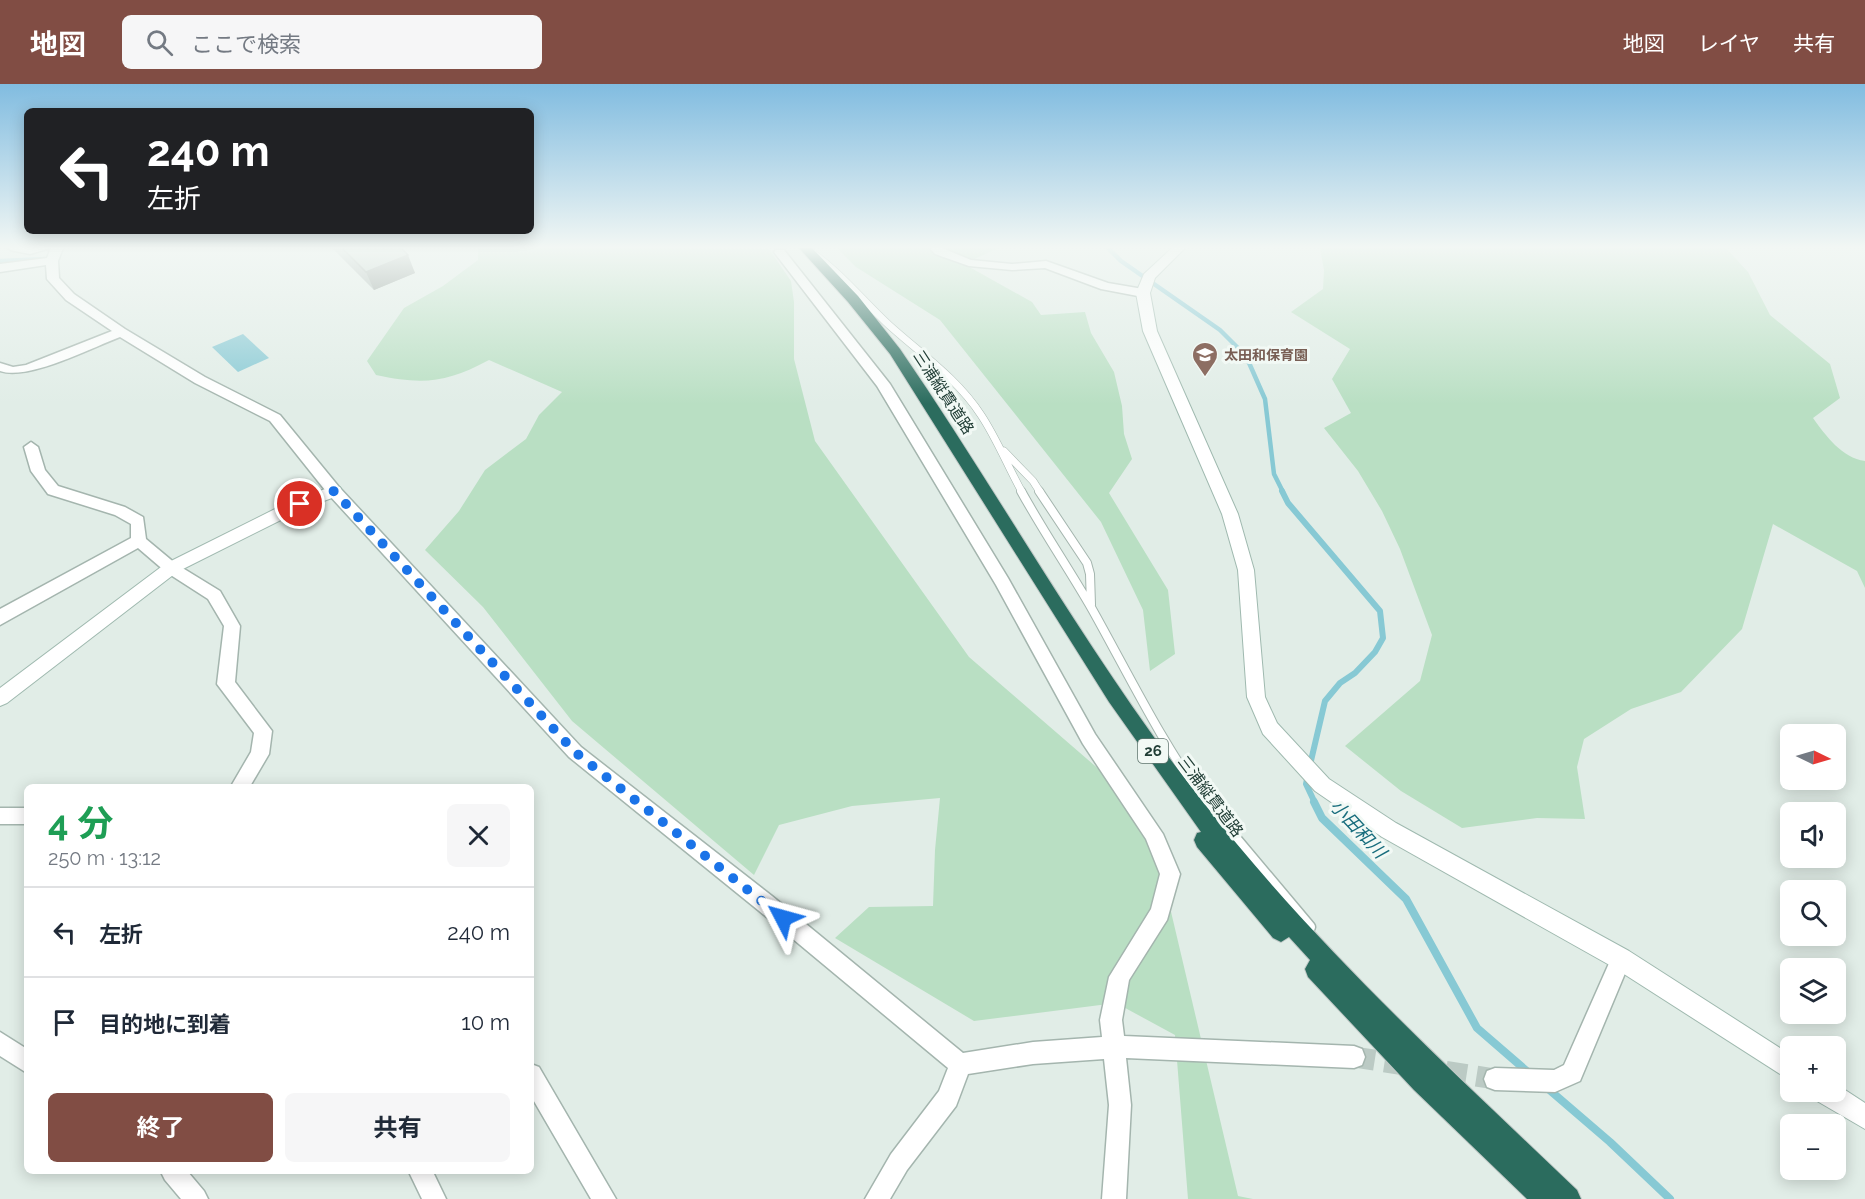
<!DOCTYPE html>
<html lang="ja">
<meta charset="utf-8">
<style>
:root{--surface:#fff;--page:#f6f6f7;--text:#1f2937;--muted:#747a83;--line:#e0e1e3;--accent:#814d44}
body{margin:0;font-family:Raleway,"Noto Sans JP",sans-serif;background:var(--page);color:var(--text);height:100vh;display:flex;flex-direction:column;font-size:22px;white-space:nowrap}
*{box-sizing:border-box;margin:0}
p{font-size:20px;color:var(--muted)}
.icon{flex:none;width:33px;height:33px;fill:none;stroke:currentColor;stroke-width:2;stroke-linecap:round;stroke-linejoin:round}
.map{position:relative;flex:1;overflow:hidden}
.side{position:absolute;left:24px;top:700px;width:510px;height:390px;display:flex;flex-direction:column;background:var(--surface);border-radius:9px;box-shadow:0 3px 15px #0003}
.side>*{flex:none}
.hud{position:absolute;left:24px;top:24px;width:510px;height:126px;border-radius:9px;box-shadow:0 3px 15px #0003;background:#202124;color:#fff;overflow:hidden}
.needle{width:39px;rotate:95deg}
.tools{position:absolute;left:1780px;top:640px;display:grid;gap:12px}
.tools a{display:grid;place-items:center;width:66px;height:66px;border-radius:9px;background:var(--surface);box-shadow:0 3px 15px #0003;font-size:30px}
.pin{position:absolute;display:grid;place-items:center;width:51px;height:51px;color:#fff;margin:-26px;border:3px solid #fff;border-radius:50%;box-shadow:0 2px 6px #0007}
.me{position:absolute;width:66px;margin:-33px;rotate:309deg;stroke-linejoin:round;filter:drop-shadow(0 0 4px #0008)}
.turn{display:flex;align-items:center;gap:21px;height:126px;padding:0 24px;font-size:27px}
.turn .icon{width:78px;height:78px;stroke-width:2.5}
.turn b{display:block;font-size:42px;line-height:51px}
.round{display:grid;place-items:center;flex:none;width:63px;height:63px;border-radius:9px;background:var(--page)}
.headline{display:flex;align-items:center;justify-content:space-between;height:102px;padding:0 24px}
h1{font-size:36px;font-weight:700;line-height:45px;color:#1e9e55}
.primary-button{display:flex;gap:12px;margin-top:auto;padding:12px 24px}
.primary-button a{flex:1;height:69px;border-radius:9px;background:var(--accent);color:#fff;font-size:24px;font-weight:700;line-height:69px;text-align:center}
.primary-button a+a{background:var(--page);color:var(--text)}
ul{padding:0;list-style:none}
li{display:flex;align-items:center;gap:18px;height:90px;padding:0 24px;border-top:2px solid var(--line)}
li div{flex:1}
li b{display:block;font-size:22px}
li em{font-style:normal}
header{display:flex;align-items:center;gap:36px;box-sizing:border-box;height:84px;padding:0 30px;background:var(--accent);color:#fff}
header strong{font-size:28px}
nav{display:flex;gap:33px;margin-inline-start:auto;font-size:21px}
.search{width:420px;height:54px;background:var(--page);display:flex;align-items:center;gap:15px;box-sizing:border-box;padding:0 21px;border-radius:9px;color:var(--muted);font-size:22px}
.map>svg:first-child{display:block}
.green{fill:#b9dfc3}
.water{fill:#87c9d4}
.lines{fill:none;stroke-linecap:round;stroke-linejoin:round}
.stream-far2{stroke:#87c9d4;stroke-width:4.5}
.stream-far1{stroke:#87c9d4;stroke-width:6}
.stream{stroke:#87c9d4;stroke-width:8}
.street-tunnel{stroke:#bbcac4;stroke-width:21;stroke-dasharray:21 10;stroke-linecap:butt}
.lane-far2-casing{stroke:#a4b5ae;stroke-width:8}
.lane-far1-casing{stroke:#a4b5ae;stroke-width:10}
.lane-casing{stroke:#a4b5ae;stroke-width:13}
.street-casing{stroke:#a4b5ae;stroke-width:3}
.secondary-casing{stroke:#9fb9af;stroke-width:2}
.highway-casing{stroke:#c1c9c7;stroke-width:2}
.lane-far2{stroke:#fff;stroke-width:7}
.lane-far1{stroke:#fff;stroke-width:8}
.lane{stroke:#fff;stroke-width:10}
.street{fill:#fff;fill-rule:evenodd}
.secondary{fill:#fff;fill-rule:evenodd}
.highway{fill:#2b6c5e;fill-rule:evenodd}
.wall{fill:#9daba5}
.shaded-wall{fill:#7f8b86}
.building{fill:#b6c7c0;stroke:#7f8b86;stroke-width:1.5}
.route{stroke:#1a73e8;stroke-width:10;stroke-dasharray:0 18}
.labels{text-anchor:middle;stroke-width:6;stroke-linejoin:round;paint-order:stroke}
.far-education-label{font-size:14px;font-weight:bold;fill:#785e54;stroke:#f2f9f5;text-anchor:start}
.shield{fill:#f2f9f5;stroke:#60766f;stroke-width:1.5}
.shield-label{font-size:15px;font-weight:bold;fill:#213e36}
.street-label{font-size:16px;fill:#213e36;stroke:#f2f9f5}
.water-label{font-size:18px;font-style:italic;fill:#186d7d;stroke:#f2f9f5}
</style>
<header>
<strong>地図</strong>
<div class="search"><svg class="icon" aria-label="search" viewBox="0 0 24 24"><circle cx="10" cy="10" r="6"/><path d="M15 15l6 6"/></svg>ここで検索</div>
<nav><a>地図</a><a>レイヤ</a><a>共有</a></nav>
</header>
<div class="map">
<svg width="1865" height="1115" viewBox="0 0 1865 1115">
<rect width="100%" height="100%" fill="#e1ede7"/>
<path class="green" d="M478,164L769,165L791,197L794,218V275L815,357L969,573L1131,713L1168,815L1238,1112L1253,1115H1188L1175,951L1116,919L974,937L835,854L869,823L933,822L935,766L940,714L852,722L779,741L754,791L572,637L483,523L425,466L459,427L485,386L526,355L539,331L562,308L489,276C446,299 423,301 376,291L367,277L404,224L443,202L478,176Z
M837,164H998L964,180L1032,218L1041,231L1085,228L1091,249L1114,288L1122,322L1124,350L1132,375L1109,409L1168,506L1175,570L1150,587L1143,526L1101,438L940,236L856,183Z
M1320,164H1726L1748,188L1770,231L1830,280L1840,314L1813,334C1826,352 1842,374 1865,377V504L1857,487L1773,440L1742,545L1681,608L1631,625L1584,655L1577,683L1585,735L1537,734L1462,744L1401,707L1345,662L1420,597L1432,551L1400,465L1382,427L1358,387L1324,344L1351,329L1332,295L1350,265L1291,228L1323,205L1324,186Z"/>
<path class="water" d="M243,250L269,274L238,288L212,263Z"/>
<g class="lines">
<path class="stream-far2" d="M1108,164L1121,177L1220,246L1246,272L1265,315L1274,390L1283,408
M0,177L45,175"/>
<path class="stream-far1" d="M1282,407L1288,419L1380,527L1383,554L1375,568L1355,589L1340,599L1325,617L1310,681
M1308,691L1306,700L1315,719"/>
<path class="stream" d="M1314,718L1322,734L1406,815L1477,944L1529,989
M1546,1003L1610,1058L1670,1115"/>
<path class="street-tunnel" d="M1354,973L1495,995"/>
<defs>
<path id="lane-far2" d="M805,164C838,185 861,215 889,241C921,270 957,294 981,331C997,355 1008,383 1022,408
M1004,367L1033,397L1040,408"/>
<path id="lane-far1" d="M1021,407C1043,447 1069,485 1092,525C1129,591 1161,658 1206,719
M1039,407L1087,479L1090,490L1091,521"/>
<path id="lane" d="M1205,718L1310,843"/>
<path id="street" d="M8,164H50L30,170L10,166Z
M51,164H63L58,177L59,194L74,210L125,245L205,293L280,331L339,403L581,663L772,812L963,969L1033,958L1102,953L1100,936L1109,893L1151,825L1160,790L1146,755L1083,660L996,501L877,302L774,168L776,166H784L890,300L1008,494L1095,650L1163,750L1180,790L1167,836L1129,896L1122,936L1124,952L1354,962L1362,965L1365,973L1362,981L1354,984L1126,974L1131,1021L1126,1115H1102L1109,1021L1104,975L1033,980L968,990L956,1022L907,1086L890,1115H865L891,1070L939,1007L948,984L758,826L569,673L329,411L270,337L195,299L120,253C91,264 28,297 0,287V279L13,283L26,281L112,247L66,216L47,195L46,181L0,188V180L47,174Z
M930,164H942L971,176L1012,180L1046,177L1108,199L1143,205L1149,209L1143,213L1101,205L1045,184L1012,186L969,182L935,170Z
M31,358L38,363L45,386L58,402L125,423L143,433L146,455L176,480L220,507L240,542L235,598L272,647L269,670L249,704H230L251,668L254,649L217,600L224,542L208,515L166,488L138,464L0,541V525L131,454V440L115,431L48,410L31,387L24,363Z
M0,724H27V740H0Z
M1621,865L1628,868L1631,875L1580,997L1555,1008L1495,1006L1487,1003L1484,995L1487,987L1495,984L1554,986L1564,981L1614,868Z
M0,948L27,965V989L0,972Z
M531,980L539,983L616,1115H591L531,1012Z
M161,1088H188L204,1107L208,1115H181L165,1096Z
M409,1088H433L446,1115H422Z"/>
<path id="secondary" d="M1172,164H1185L1155,194L1150,209L1157,247L1238,430L1254,486L1265,613L1277,639L1329,695L1396,739L1629,867L1791,971V997L1613,883L1382,753L1315,707L1263,650L1247,613L1238,486L1222,430L1143,247L1136,209L1144,190Z
M334,402L340,403L342,407L340,411L305,424L177,488L7,619L0,622V604L165,480L293,416Z
M1836,1000L1865,1019V1045L1817,1017L1814,1008H1836Z"/>
<path id="highway" d="M799,164H812L858,212L900,265C1003,415 1090,575 1203,718C1314,860 1447,982 1577,1106L1581,1115H1527L1414,1006L1308,893L1305,885L1310,876L1289,853L1281,858L1273,854L1197,763L1194,756L1197,749L1201,748L1109,618L890,270L848,218Z"/>
</defs>
<use href="#lane-far2" class="lane-far2-casing"/>
<use href="#lane-far1" class="lane-far1-casing"/>
<use href="#lane" class="lane-casing"/>
<use href="#street" class="street-casing"/>
<use href="#secondary" class="secondary-casing"/>
<use href="#highway" class="highway-casing"/>
<use href="#lane-far2" class="lane-far2"/>
<use href="#lane-far1" class="lane-far1"/>
<use href="#lane" class="lane"/>
<use href="#street" class="street"/>
<use href="#secondary" class="secondary"/>
<use href="#highway" class="highway"/>
</g>
<path class="wall" d="M332,164H401L415,189L374,206Z"/>
<path class="shaded-wall" d="M408,171L415,189L374,206L366,188Z"/>
<path class="building" d="M342,164H401L408,171L366,188Z"/>
<linearGradient id="sky" x2="0" y2="1"><stop stop-color="#81bce0"/><stop offset="0.51" stop-color="#f2f7f4"/><stop offset="1" stop-color="#f2f7f4" stop-opacity="0"/></linearGradient>
<rect width="1865" height="320" fill="url(#sky)"/>
<g class="lines">
<path class="route" d="M300,420L334,407L575,668L783,834"/>
</g>
<defs>
<symbol id="school-pin" viewBox="-11 -11 22 30"><path d="M0 17L-7.5 6A9.5 9.5 0 1 1 7.5 6Z" fill="#8d6e63" stroke="#f2f9f5"/><path d="M0-5L7-2L0 1L-7-2ZM-4 1L0 2.5L4 1V4Q0 6-4 4Z" fill="#fff"/></symbol>
</defs>
<g fill-rule="evenodd">
<use href="#school-pin" x="1190" y="256" width="30" height="40"/>
</g>
<g class="labels">
<g class="far-education-label">
<text x="1224" y="276">太田和保育園</text>
</g>
<rect class="shield" x="1138" y="655" width="30" height="24" rx="4.5"/>
<g class="shield-label">
<text x="1153" y="672">26</text>
</g>
<g class="street-label">
<text transform="translate(944 308) rotate(57)" y="6">三浦縦貫道路</text>
<text transform="translate(1211 712) rotate(53)" y="6">三浦縦貫道路</text>
</g>
<g class="water-label">
<text transform="translate(1358 745) rotate(47)" y="6">小田和川</text>
</g>
</g>
</svg>
<div class="tools">
<a><svg class="needle" viewBox="-14 -14 28 28"><path d="M0-13l5 13h-10z" fill="#e53935"/><path d="M0 13l5-13h-10z" fill="#747a83"/></svg></a>
<a><svg class="icon" aria-label="sound" viewBox="0 0 24 24"><path d="M4 9h4l5-4v14l-5-4H4zM17 9q2 3 0 6"/></svg></a>
<a><svg class="icon" aria-label="search" viewBox="0 0 24 24"><circle cx="10" cy="10" r="6"/><path d="M15 15l6 6"/></svg></a>
<a><svg class="icon" aria-label="layers" viewBox="0 0 24 24"><path d="M12 4l9 5-9 5-9-5zM3 14l9 5 9-5"/></svg></a>
<a>+</a>
<a>−</a>
</div>
<div class="pin" style="left:300px;top:420px;background:#d93025"><svg class="icon" aria-label="arrive" viewBox="0 0 24 24"><path d="M6 21V4h12l-3 4 3 4H6"/></svg></div>
<svg class="me" style="left:783px;top:834px" viewBox="-20 -20 40 40"><path d="M0-17L14 15 0 8-14 15z" fill="#1a73e8" stroke="#fff" stroke-width="4"/></svg>
<div class="hud">
<div class="turn"><svg class="icon" aria-label="left" viewBox="0 0 24 24"><path d="M17 20v-9H6M10 6l-5 5 5 5"/></svg><div><b>240 m</b>左折</div></div>
</div>
<section class="side">
<div class="headline"><div><h1>4 分</h1><p>250 m · 13:12</p></div><a class="round"><svg class="icon" aria-label="close" viewBox="0 0 24 24"><path d="M6 6l12 12M18 6L6 18"/></svg></a></div>
<ul>
<li><svg class="icon" aria-label="left" viewBox="0 0 24 24"><path d="M17 20v-9H6M10 6l-5 5 5 5"/></svg><div><b>左折</b></div><em>240 m</em></li>
<li><svg class="icon" aria-label="arrive" viewBox="0 0 24 24"><path d="M6 21V4h12l-3 4 3 4H6"/></svg><div><b>目的地に到着</b></div><em>10 m</em></li>
</ul>
<div class="primary-button"><a>終了</a><a>共有</a></div>
</section>
</div>
